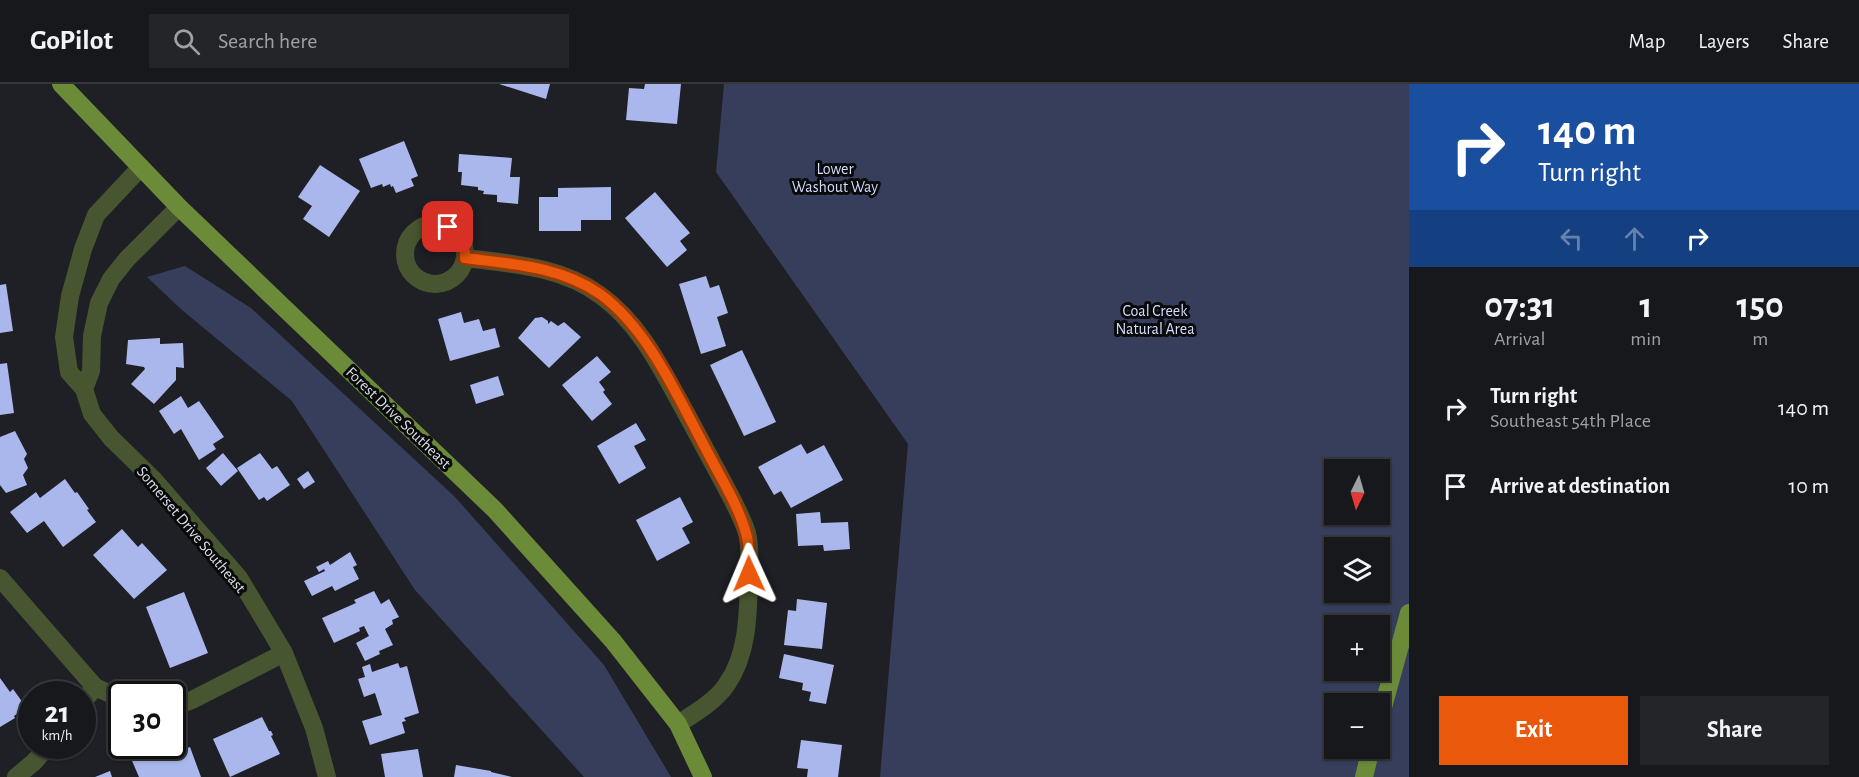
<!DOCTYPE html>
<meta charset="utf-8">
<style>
:root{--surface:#17181c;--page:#242529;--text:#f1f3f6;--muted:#9ea0a3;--line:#36373b;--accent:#ea580c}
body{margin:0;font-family:"Alegreya Sans",sans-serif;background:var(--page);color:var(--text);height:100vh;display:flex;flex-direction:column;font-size:22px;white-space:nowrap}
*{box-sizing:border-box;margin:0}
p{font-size:20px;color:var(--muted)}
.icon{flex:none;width:33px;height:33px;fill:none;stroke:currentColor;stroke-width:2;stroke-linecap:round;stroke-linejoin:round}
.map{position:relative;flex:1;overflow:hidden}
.drawer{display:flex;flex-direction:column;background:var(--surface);width:450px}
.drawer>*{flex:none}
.banner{background:#1a4fa0;color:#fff;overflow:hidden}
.needle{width:39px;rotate:185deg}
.controls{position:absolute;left:1324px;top:375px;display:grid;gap:12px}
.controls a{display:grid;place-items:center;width:66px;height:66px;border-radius:0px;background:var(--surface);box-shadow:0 2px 4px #0004,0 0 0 2px var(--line);font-size:30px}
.speed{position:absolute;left:18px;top:597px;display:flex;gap:12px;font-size:30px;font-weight:700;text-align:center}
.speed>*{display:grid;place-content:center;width:78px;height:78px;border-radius:50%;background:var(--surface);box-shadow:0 2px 4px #0004,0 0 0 2px var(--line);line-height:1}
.speed small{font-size:15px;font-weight:400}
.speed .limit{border:3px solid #111;border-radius:9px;background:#fff;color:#111}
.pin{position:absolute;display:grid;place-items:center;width:51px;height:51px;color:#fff;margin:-26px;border-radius:12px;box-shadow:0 3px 9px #0006}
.me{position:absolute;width:66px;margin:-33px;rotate:359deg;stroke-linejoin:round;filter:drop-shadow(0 0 4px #0008)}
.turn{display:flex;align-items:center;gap:21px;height:126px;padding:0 30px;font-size:27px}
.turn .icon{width:78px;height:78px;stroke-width:2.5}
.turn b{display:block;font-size:42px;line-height:51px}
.lanes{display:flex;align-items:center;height:57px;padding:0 30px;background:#0003;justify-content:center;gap:30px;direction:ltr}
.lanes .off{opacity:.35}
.eta{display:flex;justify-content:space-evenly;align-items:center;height:102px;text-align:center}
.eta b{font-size:36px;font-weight:600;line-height:42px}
.action{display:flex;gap:12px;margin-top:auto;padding:12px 30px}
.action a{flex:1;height:69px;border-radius:0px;background:var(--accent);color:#fff;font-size:24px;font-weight:600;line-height:69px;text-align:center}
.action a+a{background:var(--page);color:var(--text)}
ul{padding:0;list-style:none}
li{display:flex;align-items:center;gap:18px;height:78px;padding:0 30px}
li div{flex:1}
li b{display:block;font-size:22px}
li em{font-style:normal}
header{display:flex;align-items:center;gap:36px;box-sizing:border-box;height:84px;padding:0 30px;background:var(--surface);border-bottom:2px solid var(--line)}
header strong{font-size:28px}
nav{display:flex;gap:33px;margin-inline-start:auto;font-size:21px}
.search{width:420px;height:54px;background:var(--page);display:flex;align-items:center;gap:15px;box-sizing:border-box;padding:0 21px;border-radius:0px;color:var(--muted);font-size:22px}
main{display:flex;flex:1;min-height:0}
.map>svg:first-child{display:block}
.green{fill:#363e5c;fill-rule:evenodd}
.building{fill:#a9b7ec}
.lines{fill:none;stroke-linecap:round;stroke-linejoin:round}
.minor{stroke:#475630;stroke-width:18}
.major{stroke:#6c8b38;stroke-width:18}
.route-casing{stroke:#983908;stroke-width:15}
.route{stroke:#ea580c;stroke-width:10}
.labels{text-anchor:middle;stroke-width:6;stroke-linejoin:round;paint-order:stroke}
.park-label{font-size:16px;fill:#d5ddfc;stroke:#090a0c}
.street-label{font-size:16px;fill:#dedfe3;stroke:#090a0c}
</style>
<header>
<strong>GoPilot</strong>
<div class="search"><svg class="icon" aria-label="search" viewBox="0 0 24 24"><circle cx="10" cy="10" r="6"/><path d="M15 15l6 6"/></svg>Search here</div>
<nav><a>Map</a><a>Layers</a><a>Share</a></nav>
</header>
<main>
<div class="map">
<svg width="1409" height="693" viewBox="0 0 1409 693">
<rect width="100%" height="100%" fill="#1f2025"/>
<path class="green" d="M724,0H1409V693H880L908,360L716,88ZM1335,386H1380V430H1335ZM1335,464H1380V508H1335ZM1335,542H1380V586H1335ZM1335,620H1380V664H1335Z
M185,182L251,224L455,413L604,581L671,693H584L415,506L292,317L182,226L147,193Z"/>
<path class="building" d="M499,0H550L546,15Z
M645,0H681L677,40L626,36L629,4L644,5Z
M404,57L418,92L411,95L414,102L396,109L393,102L391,103L390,100L383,103L382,100L371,104L359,75Z
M459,70L512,74L510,93H520L518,120L497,118V111L483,110L484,107L478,106V103L461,101L462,88H458Z
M320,81L360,107L329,153L303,135L312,122L298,113Z
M611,103V136H581V147H539V113H558V104Z
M655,108L690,149L680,157L687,166L667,183L625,134Z
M706,192L710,204L719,201L728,229L717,233L726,262L701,270L679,200Z
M6,200L13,247L0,249V201Z
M461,228L464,239L479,235L483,247L495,244L500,263L450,277L438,235Z
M542,233L548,237V240L551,237L558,242L564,238L581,253L549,284L518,254L535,234Z
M160,254V260L183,259L184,284L176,283V296L154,320L131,300L145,285L144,283L126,280L128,256Z
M742,266L776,338L744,352L710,281Z
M597,272L611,288L599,298L605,306L603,308L612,320L592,337L562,301Z
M7,279L14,329L0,331V280Z
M498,292L504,311L476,320L470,301Z
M181,312L188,324L199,317L224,353L213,360L216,365L199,376L181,345L174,350L159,327Z
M636,339L646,356L634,362L646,384L619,400L597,362Z
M15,347L27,370L24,375L28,384L23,391L27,401L6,409L0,401V353Z
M801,360L807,370L824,361L843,396L791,424L781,407L774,411L758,383Z
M223,369L238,387L221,402L206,384Z
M260,369L272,385L277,382L290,401L267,417L264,413L259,416L237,384Z
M308,387L315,398L304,405L297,395Z
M65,395L75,409L77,408L89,425L87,426L96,438L63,463L44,437L27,449L10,428L36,408L40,414Z
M680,413L693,438L682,444L690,459L657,477L636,436Z
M820,428L821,439L848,438L850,465L824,467L823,461L798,462L796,430Z
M122,445L138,463L142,459L167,486L134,515L93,471Z
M350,468L357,481L353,483L359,495L335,507L332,502L312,512L304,497L325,487L324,485L319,488L316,483L328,477L330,481Z
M374,507L381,520L389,515L399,533L392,536L393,540L385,545L393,561L379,567L380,570L365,577L356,559L369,552L364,542L359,544L360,547L334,559L322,534L356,519L354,516Z
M184,508L208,569L170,584L146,523Z
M797,515L827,519L822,565L784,561L788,526L796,527Z
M784,570L834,581L826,620L809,617L811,608L802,606L803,599L779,594Z
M398,579L400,584L407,582L419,629L404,634L406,637L402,638L405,649L370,661L362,637L382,631L375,609L364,613L358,595L365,593L362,583L370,580L372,588Z
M0,594L10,608L13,605L26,623L14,632L15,634L0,643Z
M262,633L269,647H271L273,651L271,652L280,670L230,693L213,655Z
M801,656L842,661L838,693H807L808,685L797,684Z
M158,662L163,674L190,663L201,693H139L130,672Z
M418,665L423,693H385L381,670Z
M456,681L491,687V688L512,693H454Z
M110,687L112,693H95Z"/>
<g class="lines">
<path class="minor" d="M141,83L96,131L83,165L70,212L64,253L69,288L84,305L92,330L111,354L154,396L239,494L284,569L314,644L327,693
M405 170a30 30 0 1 1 60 0a30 30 0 1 1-60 0Z
M465,174C511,180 561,182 600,211C641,240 663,288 687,331C699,353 710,374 722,396C731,413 741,430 747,449C751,464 749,480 749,495C748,530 748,570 727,600C717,616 694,630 678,640
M84,305L91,287L92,252L99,219L111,195L127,175L179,123
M0,494L95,603L122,615
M82,619L95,603
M172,623L192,616L284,569
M16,693L34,678L48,662"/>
<path class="major" d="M61,0L179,123L495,426L613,557L678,640L703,693
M1380,634L1409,529
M1364,693L1371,664"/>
</g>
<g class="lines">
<defs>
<path id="route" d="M448,143C460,151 465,159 465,174C511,180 560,182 600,210C650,246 680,318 709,371C722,396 738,421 746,449C750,462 749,476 749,490"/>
</defs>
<use href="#route" class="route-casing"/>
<use href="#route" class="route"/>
</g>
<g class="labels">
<g class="park-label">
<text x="835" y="90">Lower<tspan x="835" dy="18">Washout Way</tspan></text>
<text x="1155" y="232">Coal Creek<tspan x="1155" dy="18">Natural Area</tspan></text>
</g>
<g class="street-label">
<text transform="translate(399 333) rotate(44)" y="6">Forest Drive Southeast</text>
<text transform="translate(192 445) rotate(50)" y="6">Somerset Drive Southeast</text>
</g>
</g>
</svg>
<div class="controls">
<a><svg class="needle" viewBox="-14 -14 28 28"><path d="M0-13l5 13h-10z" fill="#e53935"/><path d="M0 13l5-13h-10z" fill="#9ea0a3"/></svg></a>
<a><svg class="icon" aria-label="layers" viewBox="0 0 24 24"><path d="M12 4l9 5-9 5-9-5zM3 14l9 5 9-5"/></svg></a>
<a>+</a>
<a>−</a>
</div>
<div class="speed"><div>21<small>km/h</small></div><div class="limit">30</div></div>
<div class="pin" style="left:448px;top:143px;background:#d93025"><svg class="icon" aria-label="arrive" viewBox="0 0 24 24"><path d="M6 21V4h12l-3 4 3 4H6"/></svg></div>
<svg class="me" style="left:749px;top:490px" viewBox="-20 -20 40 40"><path d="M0-17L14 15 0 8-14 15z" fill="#ea580c" stroke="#fff" stroke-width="4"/></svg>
</div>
<section class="drawer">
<div class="banner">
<div class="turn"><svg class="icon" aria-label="right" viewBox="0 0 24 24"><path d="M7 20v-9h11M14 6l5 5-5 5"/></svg><div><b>140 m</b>Turn right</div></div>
<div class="lanes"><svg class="icon off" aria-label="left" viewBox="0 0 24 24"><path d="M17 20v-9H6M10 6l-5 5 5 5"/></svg><svg class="icon off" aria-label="ahead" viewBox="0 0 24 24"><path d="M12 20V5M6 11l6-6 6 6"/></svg><svg class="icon" aria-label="right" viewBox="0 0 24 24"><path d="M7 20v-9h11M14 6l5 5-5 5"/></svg></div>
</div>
<div class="eta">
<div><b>07:31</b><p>Arrival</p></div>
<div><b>1</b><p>min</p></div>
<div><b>150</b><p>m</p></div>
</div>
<ul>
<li><svg class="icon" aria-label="right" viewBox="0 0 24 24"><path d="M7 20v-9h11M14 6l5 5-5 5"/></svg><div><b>Turn right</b><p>Southeast 54th Place</p></div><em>140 m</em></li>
<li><svg class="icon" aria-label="arrive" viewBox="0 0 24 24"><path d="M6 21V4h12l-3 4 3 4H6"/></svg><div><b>Arrive at destination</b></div><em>10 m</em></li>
</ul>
<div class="action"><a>Exit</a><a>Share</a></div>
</section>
</main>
